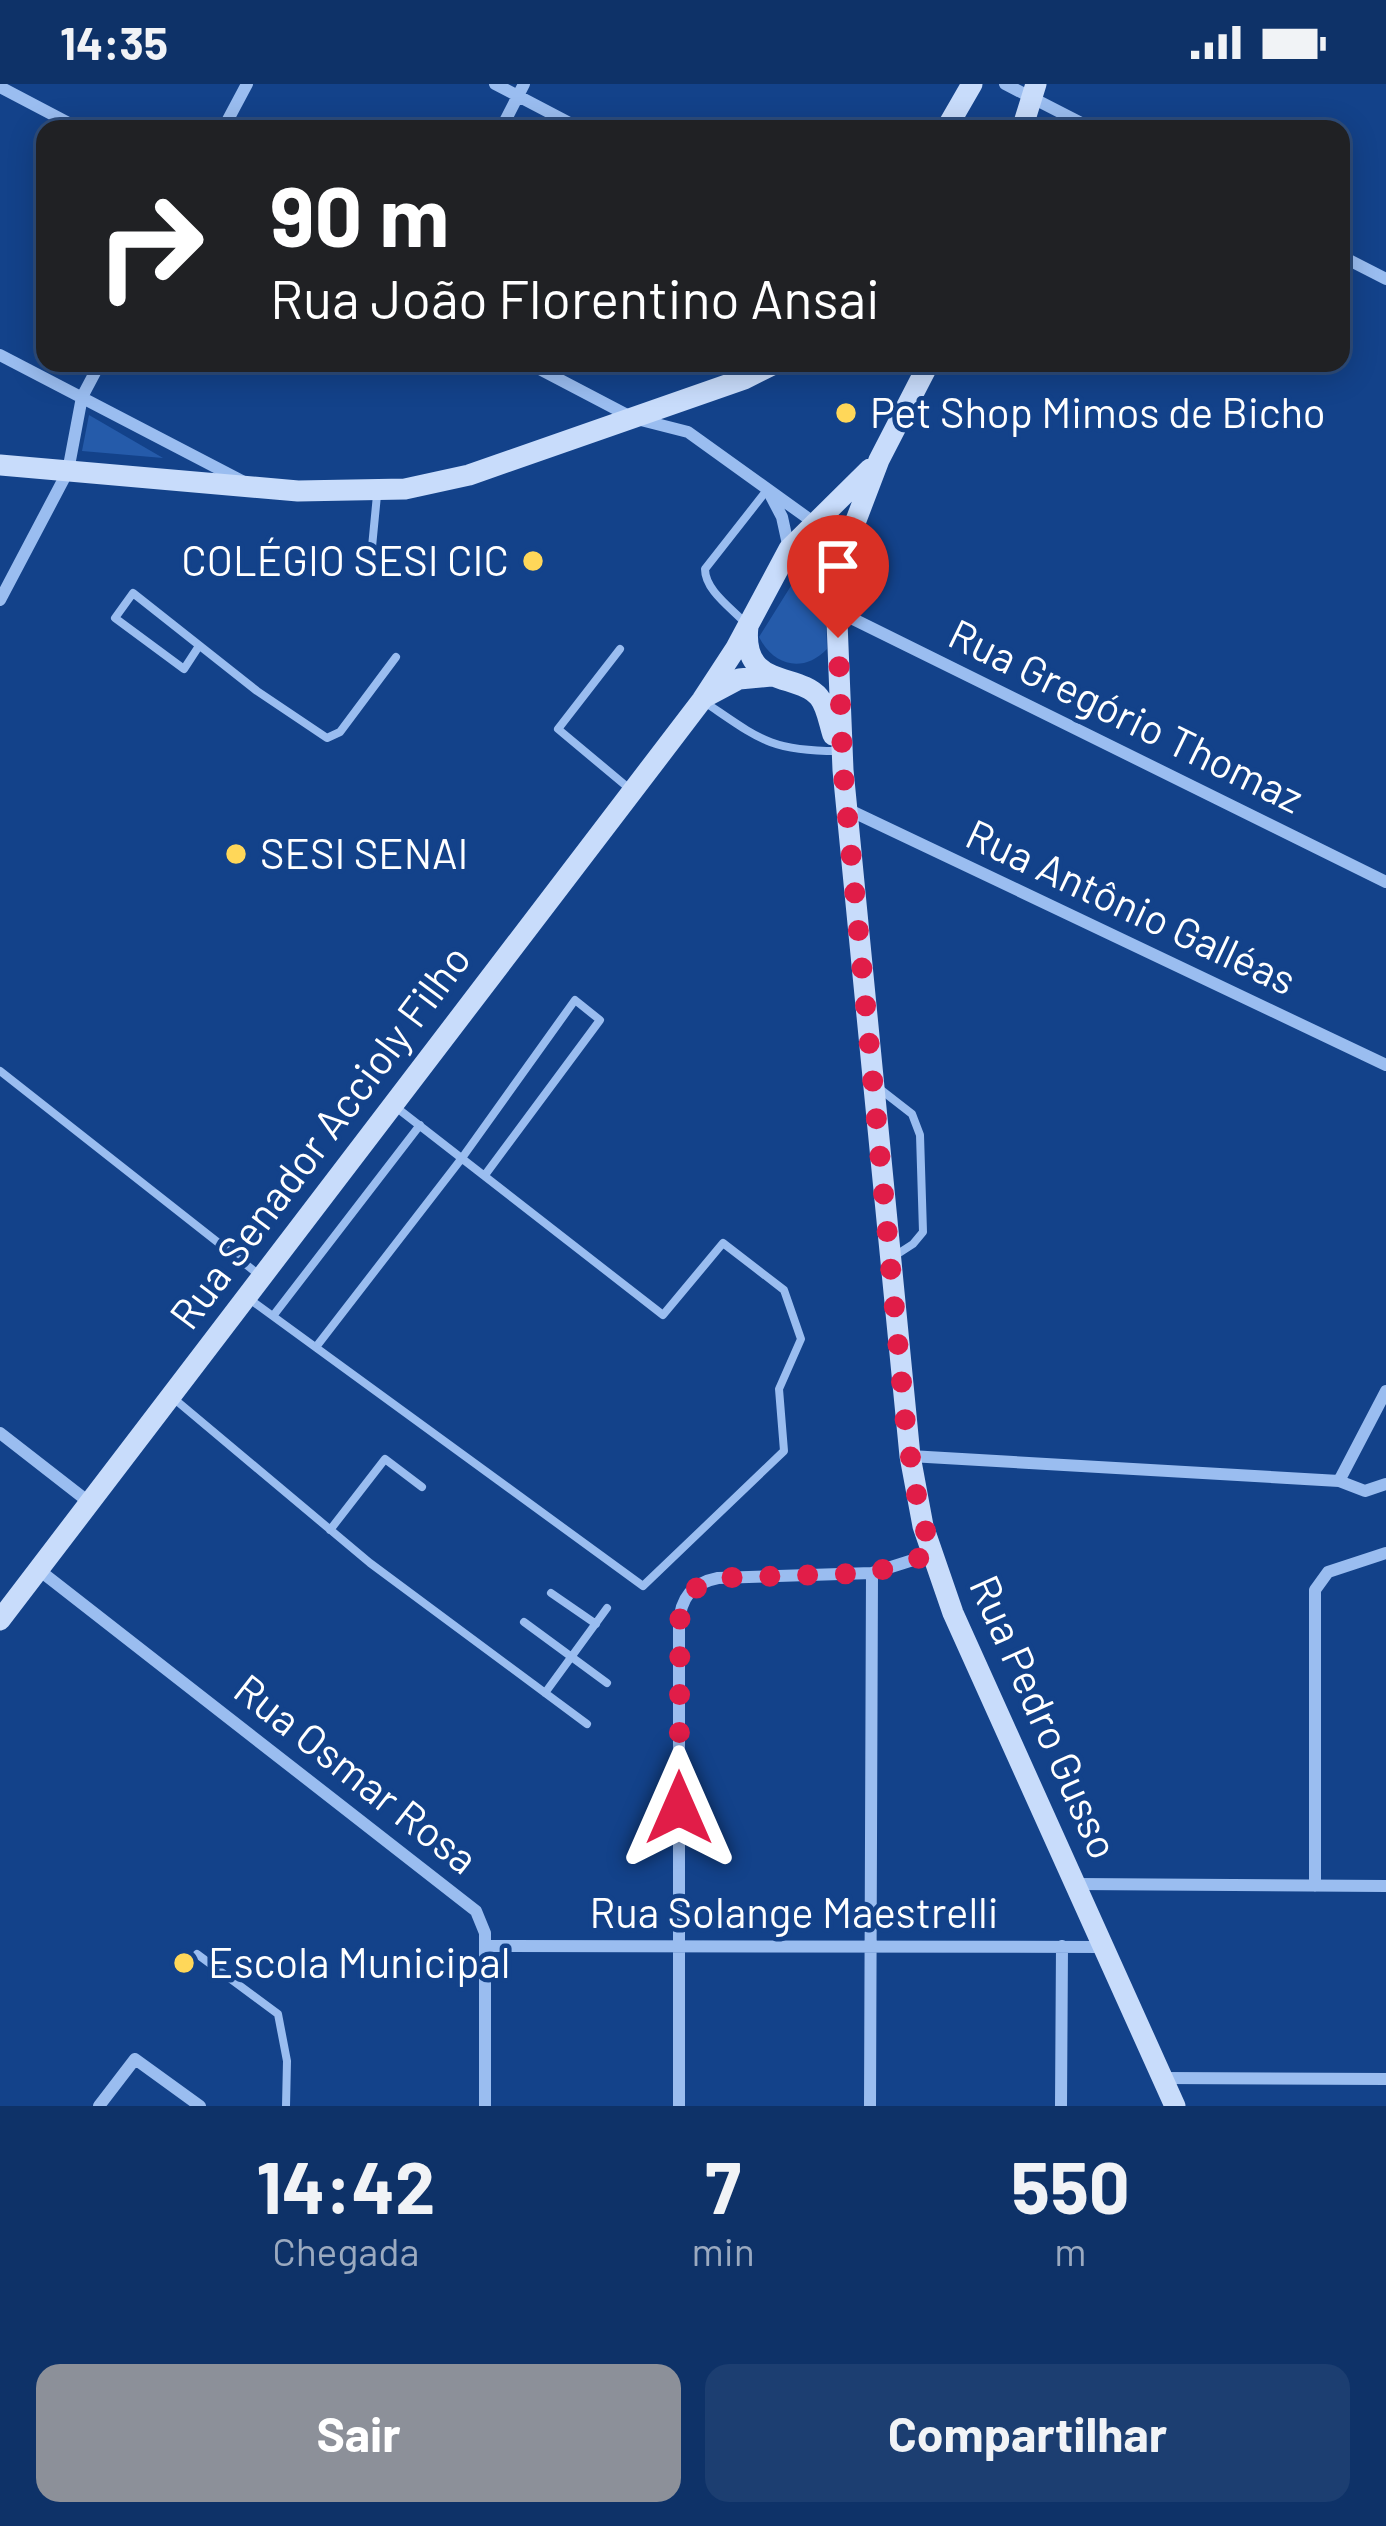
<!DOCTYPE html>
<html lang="pt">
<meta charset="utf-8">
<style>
:root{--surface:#0e3268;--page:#1c3e71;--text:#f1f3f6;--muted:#9baac0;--line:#2e4d7c;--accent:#8c9099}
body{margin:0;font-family:Barlow,sans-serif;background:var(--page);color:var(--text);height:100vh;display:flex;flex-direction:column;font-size:45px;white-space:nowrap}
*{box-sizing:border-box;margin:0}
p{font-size:39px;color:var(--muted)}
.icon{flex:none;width:66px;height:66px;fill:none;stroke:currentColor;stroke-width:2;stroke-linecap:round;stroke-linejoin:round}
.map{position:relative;height:2022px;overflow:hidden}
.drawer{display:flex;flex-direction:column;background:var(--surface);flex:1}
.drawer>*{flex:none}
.hud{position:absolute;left:36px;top:36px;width:1314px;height:252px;border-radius:24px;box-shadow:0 6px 30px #0003,0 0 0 3px var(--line);background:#202124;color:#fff;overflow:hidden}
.pin{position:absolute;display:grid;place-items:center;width:102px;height:102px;color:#fff;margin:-123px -51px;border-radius:50% 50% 50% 0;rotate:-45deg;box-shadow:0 0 12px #0007}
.pin .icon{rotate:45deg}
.me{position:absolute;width:132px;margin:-66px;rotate:0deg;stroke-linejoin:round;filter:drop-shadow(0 0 9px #0008)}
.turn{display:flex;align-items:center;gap:42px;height:252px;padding:0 36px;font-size:54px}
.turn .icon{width:156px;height:156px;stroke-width:2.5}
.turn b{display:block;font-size:84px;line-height:102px}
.eta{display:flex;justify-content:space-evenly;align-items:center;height:204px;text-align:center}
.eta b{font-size:72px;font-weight:700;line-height:84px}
.button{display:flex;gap:24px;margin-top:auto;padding:24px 36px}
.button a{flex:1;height:138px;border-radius:24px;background:var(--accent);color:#fff;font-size:48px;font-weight:700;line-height:138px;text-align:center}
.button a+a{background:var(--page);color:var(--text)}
.status{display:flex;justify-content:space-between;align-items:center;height:84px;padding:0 60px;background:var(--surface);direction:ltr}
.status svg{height:33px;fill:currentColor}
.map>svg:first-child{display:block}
.green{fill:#255baa}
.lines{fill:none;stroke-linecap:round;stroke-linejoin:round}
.lane{stroke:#9abdf0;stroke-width:8}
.street{stroke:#9abdf0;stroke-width:12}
.secondary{stroke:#c8dcfb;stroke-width:21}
.route{stroke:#e11d48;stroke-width:21;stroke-dasharray:0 37.8}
.poi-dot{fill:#ffd759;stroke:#13428a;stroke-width:4.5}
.labels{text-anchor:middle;stroke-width:9;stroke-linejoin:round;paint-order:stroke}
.poi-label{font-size:42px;fill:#fff;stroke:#13428a;text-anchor:start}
.street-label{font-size:42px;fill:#fff;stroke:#13428a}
</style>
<div class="status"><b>14:35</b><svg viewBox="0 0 49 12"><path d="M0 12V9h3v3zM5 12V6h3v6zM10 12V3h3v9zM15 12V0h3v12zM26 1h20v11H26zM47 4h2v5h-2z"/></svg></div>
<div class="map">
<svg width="1386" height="2022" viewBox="0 0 1386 2022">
<rect width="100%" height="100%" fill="#13428a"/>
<path class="green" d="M89,331L163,374L82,367Z
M814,459L824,462L832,474L825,514L827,565C804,589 774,583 759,553L794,497L805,462Z"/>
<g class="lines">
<path class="lane" d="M372,463L377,411
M747,541C733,525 705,507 705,485L767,406
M199,562L184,585L115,534L133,509L257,607L327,654L340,648L396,573
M620,565L558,645L631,706
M703,617C758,654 769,667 837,667
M0,987L258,1190
M876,1002L912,1030L920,1051L923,1148L913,1160L896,1171
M248,1214L643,1502L784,1367L779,1305L801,1255L784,1206L723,1159L663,1231L397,1024
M273,1232L420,1041
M316,1263L462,1074L575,916L600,936L485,1091
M172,1313L370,1479L587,1640
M330,1446L385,1375L422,1403
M551,1509L596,1540
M524,1538L607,1599
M545,1609L607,1524
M197,1870L278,1930L287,1977L286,2022"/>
<path class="street" d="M495,0L581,45
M1005,0L1093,45
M0,3L80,45
M223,45L247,0
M501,45L524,0
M1341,172L1386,195
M0,271L244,398
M528,279L633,334L688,348L816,440
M771,412L782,433L789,465
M0,516L68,387L82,313L100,279
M837,527L1386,798
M847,725L1386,981
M0,1349L90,1419
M910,1372L1339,1397L1365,1407L1386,1400
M1339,1397L1386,1307
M39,1486L476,1827L485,1849V2022
M1076,1800L1386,1802
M1315,1802V1506L1328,1488L1386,1469
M486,1862L1103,1863
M1162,1994L1386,1995
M99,2022L135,1975L200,2022
M679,2022V1541C680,1514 692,1499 718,1494L872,1489L932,1470
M870,2022L872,1489
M1061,2022L1062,1862"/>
<path class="secondary" d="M946,45L972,0
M1022,45L1036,0
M929,279L879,376L842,473L836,513L843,686L910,1372L923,1442L953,1529L1175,2022
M0,381L298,407L405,405L469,391L744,295L776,279
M748,542C741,605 798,588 819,613C827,623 829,639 833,651
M707,612L739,595L771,592
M0,1536L702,616L736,564L789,465L870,385"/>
</g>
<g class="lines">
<path class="route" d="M679,1724L680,1530L688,1508L718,1494L872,1489L932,1470L918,1420L906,1345L843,686L838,554"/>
</g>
<g class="poi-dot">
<circle cx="846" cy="329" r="12"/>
<circle cx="533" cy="477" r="12"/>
<circle cx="236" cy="770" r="12"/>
<circle cx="184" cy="1879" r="12"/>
</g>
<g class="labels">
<g class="poi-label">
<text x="870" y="344">Pet Shop Mimos de Bicho</text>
<text x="509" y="492" text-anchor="end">COLÉGIO SESI CIC</text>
<text x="260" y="785">SESI SENAI</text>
<text x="208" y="1894">Escola Municipal</text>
</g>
<g class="street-label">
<text transform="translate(1126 632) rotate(26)" y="15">Rua Gregório Thomaz</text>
<text transform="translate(1131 823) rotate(25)" y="15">Rua Antônio Galléas</text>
<text transform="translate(320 1053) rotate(-53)" y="15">Rua Senador Accioly Filho</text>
<text transform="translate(1044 1633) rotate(66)" y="15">Rua Pedro Gusso</text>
<text transform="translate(356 1690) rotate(38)" y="15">Rua Osmar Rosa</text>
<text x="794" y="1844">Rua Solange Maestrelli</text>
</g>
</g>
</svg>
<div class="pin" style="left:838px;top:554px;background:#d93025"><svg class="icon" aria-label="arrive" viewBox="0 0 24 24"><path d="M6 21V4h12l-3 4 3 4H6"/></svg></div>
<svg class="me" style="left:679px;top:1724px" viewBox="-20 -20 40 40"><path d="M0-17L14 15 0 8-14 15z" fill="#e11d48" stroke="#fff" stroke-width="4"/></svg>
<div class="hud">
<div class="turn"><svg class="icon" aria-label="right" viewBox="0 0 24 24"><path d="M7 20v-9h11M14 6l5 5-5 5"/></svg><div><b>90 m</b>Rua João Florentino Ansai</div></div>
</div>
</div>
<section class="drawer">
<div class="eta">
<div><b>14:42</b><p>Chegada</p></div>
<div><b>7</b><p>min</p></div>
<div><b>550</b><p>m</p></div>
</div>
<div class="button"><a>Sair</a><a>Compartilhar</a></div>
</section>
